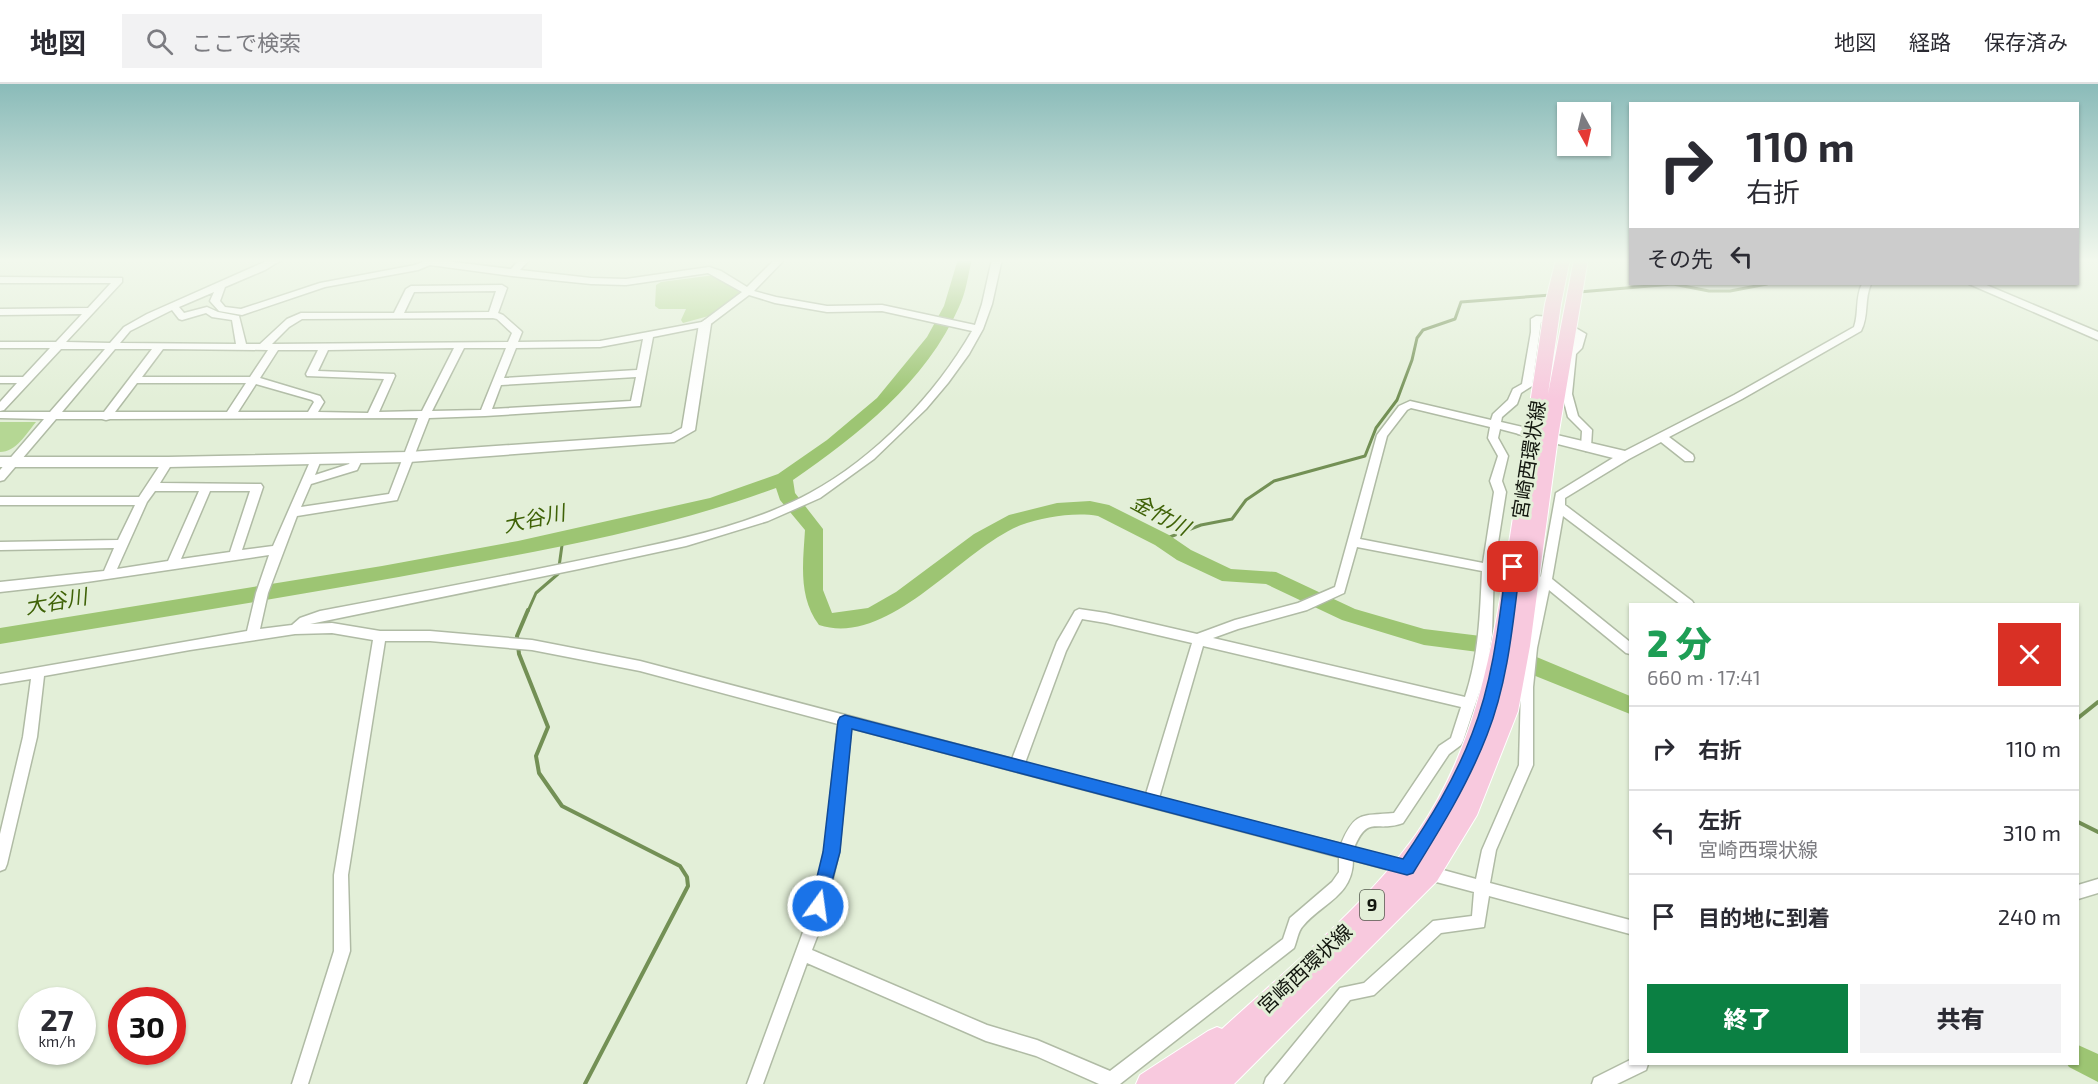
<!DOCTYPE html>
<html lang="ja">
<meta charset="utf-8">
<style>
:root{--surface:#fff;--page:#f2f2f3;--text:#2b2b33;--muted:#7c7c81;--line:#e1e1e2;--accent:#0b8043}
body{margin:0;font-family:"Exo 2","Noto Sans JP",sans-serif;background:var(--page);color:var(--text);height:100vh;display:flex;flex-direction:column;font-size:22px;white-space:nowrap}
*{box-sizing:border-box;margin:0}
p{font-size:20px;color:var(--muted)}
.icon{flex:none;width:33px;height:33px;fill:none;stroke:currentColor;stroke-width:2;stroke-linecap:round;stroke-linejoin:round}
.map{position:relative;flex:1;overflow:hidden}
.details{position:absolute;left:1629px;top:519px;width:450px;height:462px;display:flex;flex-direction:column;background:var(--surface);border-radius:0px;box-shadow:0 2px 4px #0004}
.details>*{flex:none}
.top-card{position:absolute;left:1629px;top:18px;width:450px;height:183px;border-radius:0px;box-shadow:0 2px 4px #0004;background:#fff;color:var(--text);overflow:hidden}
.needle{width:39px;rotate:172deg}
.tools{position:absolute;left:1557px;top:18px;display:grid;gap:12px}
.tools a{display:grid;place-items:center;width:54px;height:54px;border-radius:0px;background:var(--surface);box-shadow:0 2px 4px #0004;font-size:30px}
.speed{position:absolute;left:18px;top:903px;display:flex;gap:12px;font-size:30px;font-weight:700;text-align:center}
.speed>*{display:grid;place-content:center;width:78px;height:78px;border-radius:50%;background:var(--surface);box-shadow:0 2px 4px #0004;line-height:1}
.speed small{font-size:15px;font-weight:400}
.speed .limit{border:9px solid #d22;background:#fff;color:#111}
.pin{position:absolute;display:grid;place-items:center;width:51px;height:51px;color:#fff;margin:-26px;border-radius:12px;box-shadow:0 3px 9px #0006}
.me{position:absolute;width:66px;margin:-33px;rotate:14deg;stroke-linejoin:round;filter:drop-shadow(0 0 4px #0008)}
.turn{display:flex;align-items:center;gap:21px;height:126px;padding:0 18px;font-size:27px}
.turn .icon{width:78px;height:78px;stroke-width:2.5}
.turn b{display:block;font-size:42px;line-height:51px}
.then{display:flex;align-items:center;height:57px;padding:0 18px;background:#0003;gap:12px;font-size:22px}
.round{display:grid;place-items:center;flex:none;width:63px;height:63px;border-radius:0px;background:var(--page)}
.overview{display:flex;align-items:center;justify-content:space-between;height:102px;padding:0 18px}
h1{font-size:36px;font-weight:800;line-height:45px;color:#1e9e55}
.button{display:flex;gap:12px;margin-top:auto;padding:12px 18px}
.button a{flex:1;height:69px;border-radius:0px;background:var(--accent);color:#fff;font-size:24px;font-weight:800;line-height:69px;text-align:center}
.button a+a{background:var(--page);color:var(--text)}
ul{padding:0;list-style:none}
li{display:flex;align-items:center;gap:18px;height:84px;padding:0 18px;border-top:2px solid var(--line)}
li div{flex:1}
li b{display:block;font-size:22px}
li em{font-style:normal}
header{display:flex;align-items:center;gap:36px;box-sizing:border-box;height:84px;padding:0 30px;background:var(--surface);border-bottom:2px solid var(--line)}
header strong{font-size:28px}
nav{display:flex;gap:33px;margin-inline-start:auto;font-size:21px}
.search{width:420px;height:54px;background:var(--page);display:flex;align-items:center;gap:15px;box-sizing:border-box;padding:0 21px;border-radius:0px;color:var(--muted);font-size:22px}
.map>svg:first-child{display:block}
.green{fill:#b5d794}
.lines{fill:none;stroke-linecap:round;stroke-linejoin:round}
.stream-far1{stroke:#739055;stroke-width:3}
.stream{stroke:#739055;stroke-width:4}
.river{fill:#9dc573;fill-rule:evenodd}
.minor-casing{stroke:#b0bba5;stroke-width:3}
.tertiary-casing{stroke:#b0bba5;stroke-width:3}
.primary-casing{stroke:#fff;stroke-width:2}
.minor{fill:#fff;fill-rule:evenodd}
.tertiary{fill:#fff;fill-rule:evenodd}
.primary{fill:#f8c9de;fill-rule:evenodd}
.route{fill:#1a73e8;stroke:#114b97;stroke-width:1.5}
.labels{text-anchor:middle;stroke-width:6;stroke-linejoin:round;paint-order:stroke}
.shield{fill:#e3efd8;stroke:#51574b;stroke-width:1.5}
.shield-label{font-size:18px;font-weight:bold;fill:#12160e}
.street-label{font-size:20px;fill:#12160e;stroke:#e3efd8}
.water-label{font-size:21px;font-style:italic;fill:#3f6207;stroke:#e3efd8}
</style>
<header>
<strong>地図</strong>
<div class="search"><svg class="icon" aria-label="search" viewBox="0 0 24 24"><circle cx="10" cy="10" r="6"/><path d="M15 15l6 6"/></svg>ここで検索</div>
<nav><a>地図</a><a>経路</a><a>保存済み</a></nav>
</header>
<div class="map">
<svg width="2098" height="1000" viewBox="0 0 2098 1000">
<rect width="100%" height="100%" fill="#e3efd8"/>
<path class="green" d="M715,191L720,192L740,209L716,230L683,239L681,236L686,225H659L655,222L656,201L661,198Z
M0,338H36C26,350 16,368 0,368Z"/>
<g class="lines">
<path class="stream-far1" d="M1579,208L1673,200L1709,207H1730L1767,200
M1162,456L1201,441L1232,435L1246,416L1274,397L1365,372L1376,344L1397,316L1412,276L1417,254L1423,246L1455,235L1461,218L1551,211
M528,527L536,509L558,490L563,454"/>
<path class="stream" d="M528,526L517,552L519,570L548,643L536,672L539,689L562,722L680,782L687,793L688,802L585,1000
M2078,634L2098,618
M2078,738L2098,748"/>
<path class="river" d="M958,175H972C968,191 966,209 959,223C926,298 858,351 793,396L795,409L823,445V506L832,529L868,524L896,508L974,450L1009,431L1057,419L1090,417L1109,421L1169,451L1191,466L1231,485L1276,488L1355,525L1424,545L1489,553L1630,612V630L1528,589L1486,569L1424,561L1342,536L1266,500L1222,497L1177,476L1155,461L1098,432C1074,428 1044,433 1021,441C961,465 889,564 819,541C798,513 803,479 805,446L780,416L776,404C670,443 557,464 447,484C298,512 149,535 0,560V544L382,482L518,457L710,414L778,390L827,356L877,314L927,253L944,222Z
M2078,961L2098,970V998L2069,983L2067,980H2078Z"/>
<defs>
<path id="minor" d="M271,175H283L265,186L225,203L220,217L225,223L241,225L320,199L415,181L429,175L511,185L520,175H530L520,186L591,194L626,195L709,183L721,187L747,203L775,175H785L754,207L776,213L827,222L882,221L975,241L982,220L992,175H1002L992,220L983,245L969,270L948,299L926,325L874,375L820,414L768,437L686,462L579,485L310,540L332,539L380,547H430L532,556L640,577L1012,675L1057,558L1075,527L1079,525L1106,529L1197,550L1235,536L1298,519L1335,503L1377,351L1399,322L1410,317L1491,336L1493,330L1508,316L1513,305L1522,300L1531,248V235L1536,232L1554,233V237L1541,238L1532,302L1521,309L1517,320L1502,333L1501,338L1527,344L1528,347L1523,351L1500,345L1498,354L1508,372L1502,397L1506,408L1494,484L1492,551L1486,588L1463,657L1461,661L1449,670L1403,739C1376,749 1368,730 1354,764L1413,779L1415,784L1413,789L1408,791L1353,776C1353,812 1322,819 1303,842C1298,847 1297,857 1294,864L1120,1000H1099L1036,972L986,957L807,879L763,1000H747L806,840L825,768L838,640L640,587L532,566L430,557H385L348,791L350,867L308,1000H292L334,867V791L373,556L332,549L295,550L190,566L44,592L37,653L7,780L5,785L0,787V750L23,653L31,595L0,600V590L247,547L256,509L269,471L80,499L0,508V498L104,487L114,464L0,466V458L118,456L135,421H0V413H139L164,375L168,374L173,378L160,399L261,400L263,403L242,466L273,462L312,373L316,372L321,376L315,391L349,380L354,371L358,370L363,374L357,386L311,400L301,423L389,410L418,334L110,335L106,336L102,335H56L4,396L0,397V386L44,335L0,334V328H50L105,265H61L4,326L0,327V318L17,299H0V293H23L50,264H0V258H56L82,230L0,231V225L88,224L111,199H0V193L122,194V198L66,258L110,259L124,243L147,230ZM430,181L512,192L591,200L626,201L708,189L742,208L702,238L600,257L518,258L522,248L520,246L503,231L498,229L507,204L502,201L411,202L406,205L394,229H301L287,235L260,260H246L239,232L218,228L207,223L184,229L179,223L214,208L210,217L219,227L242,231L325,203L418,186ZM496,207L489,228L404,229L414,208ZM749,211L775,219L827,228L882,227L972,247C936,310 875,374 810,409C747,443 675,456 606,471C511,491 415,509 320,527L300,534L292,541L260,545L268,509L297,432L397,416L429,334L485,332L640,322L653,253L708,242ZM172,226L179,235L182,236L206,229L212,233L232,236L236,260L120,259L130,247ZM493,234L497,235L512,249L508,258L272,260L289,243L302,235ZM643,255L637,286L504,294L516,264L600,263ZM454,264L422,327L379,328L395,292L394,290L318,287L328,266ZM464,264H506L481,326L432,327ZM115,265H152L104,328H62ZM163,265L268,266L250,293H142ZM278,266H318L306,290L307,292L384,295L368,329L318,328L324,318L320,312L260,294ZM636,293L631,317L492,325L501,301ZM137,299H246L227,328H115ZM256,300L312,316L314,318L308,328H238ZM1411,324L1490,343L1488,354L1498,372L1490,397L1494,408L1483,479L1360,455L1387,352L1407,326ZM155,407H199L168,477L117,485L147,418ZM210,407H250L230,468L181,475ZM1357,463L1482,487C1480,531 1479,571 1465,613L1213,554L1238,545L1307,526L1344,509ZM1082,535L1106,539L1192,559L1146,710L1025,679L1066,567ZM1203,562L1461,623L1451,654L1439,662L1394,729C1361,732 1355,727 1341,760L1159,714ZM851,644L1339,773V788L1332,798L1290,834L1283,855L1110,987L1037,956L987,941L812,866L822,840L839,768Z
M1862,200H1871C1864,215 1869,232 1861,247L1742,315L1669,353L1693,371L1694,374L1693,377H1685L1661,358L1629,375L1565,414V421L1692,517L1694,520H1680L1563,432L1552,495L1630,558V570L1626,569L1549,506L1537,564L1533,603V681L1496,766L1490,799L1630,836V850L1489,812L1484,843L1441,849L1374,911L1350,916L1283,1000H1264L1266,994L1340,904L1364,899L1433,837L1472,832L1474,808L1425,795L1420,793L1418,788L1420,783L1425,781L1476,795L1482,766L1519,681L1521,603L1525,564L1539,497L1538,495L1541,492L1556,409L1621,369L1734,311L1854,243C1859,229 1855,214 1862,200Z
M1569,240L1586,250L1582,264L1576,270L1572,310L1578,332L1592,346L1591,363L1586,367L1581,363L1582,347L1568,333L1562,310L1566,269L1572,263L1576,251L1564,243Z
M2098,795V809L2078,815V801Z
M1630,976V980H1648L1646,986L1617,1000H1592L1594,994Z"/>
<path id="tertiary" d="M1969,200H1984L2098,248V256Z
M705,236L711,240L695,346L674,358L409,378L168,383H0V373H168L409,368L671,350L682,344L699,240Z
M1523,343L1625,367L1632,372L1625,377L1518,350L1516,347L1518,344Z"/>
<path id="primary" d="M1556,175H1570L1561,220L1548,310L1574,175H1588L1558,353L1530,562L1518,627L1477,731L1437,797L1234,1000H1136L1140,991L1208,947L1217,943L1222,945C1289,883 1364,824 1417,749C1481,657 1495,548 1512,440C1523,367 1534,293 1545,220Z"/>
</defs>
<use href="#minor" class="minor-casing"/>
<use href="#tertiary" class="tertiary-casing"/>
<use href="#primary" class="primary-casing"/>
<use href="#minor" class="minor"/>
<use href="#tertiary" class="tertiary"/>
<use href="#primary" class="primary"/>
</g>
<linearGradient id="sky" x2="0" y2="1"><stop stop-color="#8abbb9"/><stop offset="0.56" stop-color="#f2f8ed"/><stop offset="1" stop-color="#f2f8ed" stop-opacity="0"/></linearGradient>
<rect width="2098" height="315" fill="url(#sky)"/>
<path class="route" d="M1513,478L1520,483C1513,539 1508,598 1487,651C1468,700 1441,744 1413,789L1407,791L852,645L840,768L824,827L818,830L812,827L810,822L823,768L838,637L840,633L845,631L1403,775C1430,735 1455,695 1472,650C1493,597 1499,539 1506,483Z"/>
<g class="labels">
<rect class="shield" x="1360" y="806" width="24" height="30" rx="4.5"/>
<g class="shield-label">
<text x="1372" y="827">9</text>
</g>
<g class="street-label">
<text transform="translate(1529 376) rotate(-81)" y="7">宮崎西環状線</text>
<text transform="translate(1305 885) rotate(-43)" y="7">宮崎西環状線</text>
</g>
<g class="water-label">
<text transform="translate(1160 431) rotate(28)" y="7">金竹川</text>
<text transform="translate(534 435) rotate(-12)" y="7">大谷川</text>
<text transform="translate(56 518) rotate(-10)" y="7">大谷川</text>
</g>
</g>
</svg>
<div class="tools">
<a><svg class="needle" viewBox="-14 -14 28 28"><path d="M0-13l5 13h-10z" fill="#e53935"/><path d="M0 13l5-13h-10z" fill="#7c7c81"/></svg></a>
</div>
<div class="speed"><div>27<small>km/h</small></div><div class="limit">30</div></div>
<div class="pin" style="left:1513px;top:483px;background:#d93025"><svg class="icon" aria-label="arrive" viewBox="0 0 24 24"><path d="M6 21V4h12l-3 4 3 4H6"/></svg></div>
<svg class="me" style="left:818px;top:822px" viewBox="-20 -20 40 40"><circle r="17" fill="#1a73e8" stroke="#fff" stroke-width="3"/><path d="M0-11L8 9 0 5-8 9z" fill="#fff"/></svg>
<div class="top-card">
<div class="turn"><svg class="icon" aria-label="right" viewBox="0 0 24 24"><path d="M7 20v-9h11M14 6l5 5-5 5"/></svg><div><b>110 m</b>右折</div></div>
<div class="then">その先<svg class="icon" aria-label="left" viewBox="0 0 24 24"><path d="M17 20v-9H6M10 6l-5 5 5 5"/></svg></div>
</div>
<section class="details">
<div class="overview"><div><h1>2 分</h1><p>660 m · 17:41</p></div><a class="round" style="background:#d93025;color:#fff"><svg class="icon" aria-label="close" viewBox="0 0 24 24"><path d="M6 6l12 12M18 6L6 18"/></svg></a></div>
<ul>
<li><svg class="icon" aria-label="right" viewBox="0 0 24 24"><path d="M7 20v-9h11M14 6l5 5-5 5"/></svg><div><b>右折</b></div><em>110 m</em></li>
<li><svg class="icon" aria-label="left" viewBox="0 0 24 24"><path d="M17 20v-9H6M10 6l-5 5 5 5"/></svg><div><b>左折</b><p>宮崎西環状線</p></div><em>310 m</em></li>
<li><svg class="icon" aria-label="arrive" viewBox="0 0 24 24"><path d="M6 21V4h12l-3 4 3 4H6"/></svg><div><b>目的地に到着</b></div><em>240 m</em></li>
</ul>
<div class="button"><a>終了</a><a>共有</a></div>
</section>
</div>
